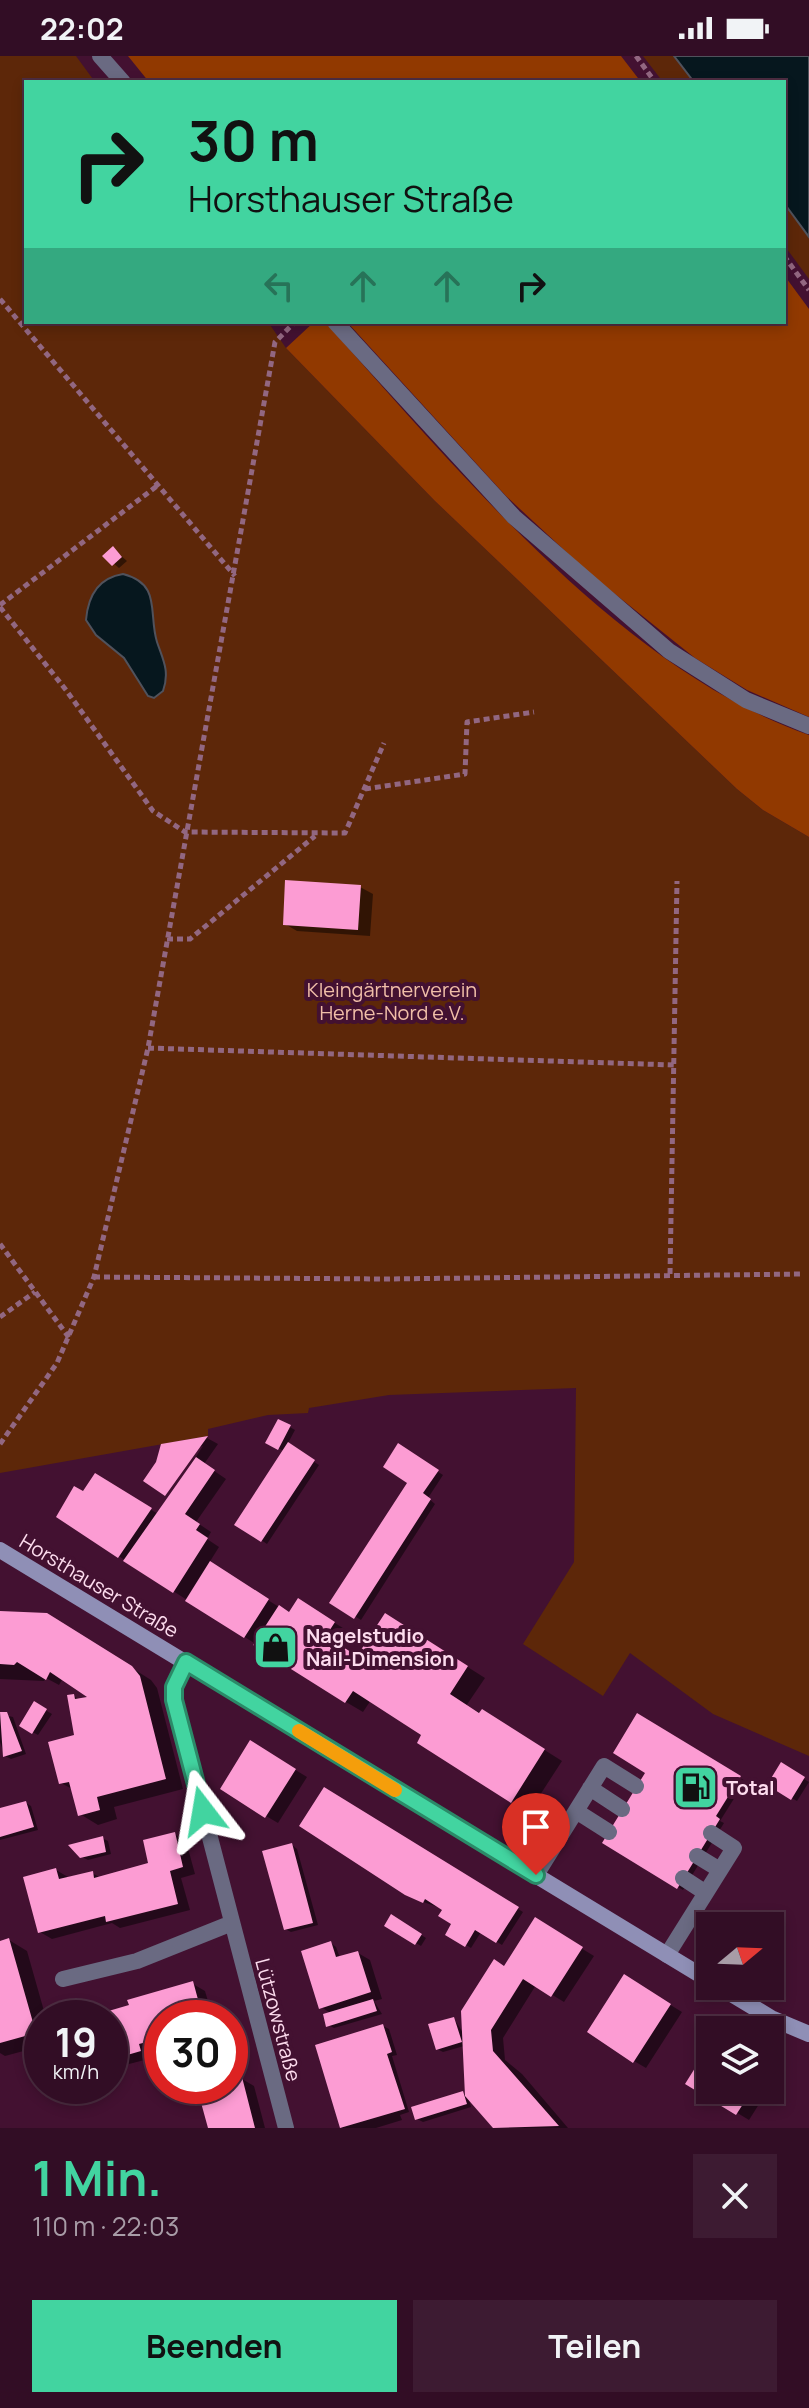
<!DOCTYPE html>
<html lang="de">
<meta charset="utf-8">
<style>
:root{--surface:#320d25;--page:#3d1b32;--text:#f1f3f6;--muted:#a89ca7;--line:#4d2d42;--accent:#42d4a0}
body{margin:0;font-family:Manrope,sans-serif;background:var(--page);color:var(--text);height:100vh;display:flex;flex-direction:column;font-size:30px;white-space:nowrap}
*{box-sizing:border-box;margin:0}
p{font-size:26px;color:var(--muted)}
.icon{flex:none;width:44px;height:44px;fill:none;stroke:currentColor;stroke-width:2;stroke-linecap:round;stroke-linejoin:round}
.map{position:relative;height:2072px;overflow:hidden}
.sheet{display:flex;flex-direction:column;background:var(--surface);flex:1}
.sheet>*{flex:none}
.hud{position:absolute;left:24px;top:24px;width:762px;height:244px;border-radius:0px;box-shadow:0 4px 12px #0003,0 0 0 2px var(--line);background:#42d4a0;color:#111;overflow:hidden}
.needle{width:52px;rotate:71deg}
.fabs{position:absolute;left:696px;top:1856px;display:grid;gap:16px}
.fabs a{display:grid;place-items:center;width:88px;height:88px;border-radius:0px;background:var(--surface);box-shadow:0 4px 12px #0003,0 0 0 2px var(--line);font-size:40px}
.speed{position:absolute;left:24px;top:1944px;display:flex;gap:16px;font-size:40px;font-weight:700;text-align:center}
.speed>*{display:grid;place-content:center;width:104px;height:104px;border-radius:50%;background:var(--surface);box-shadow:0 4px 12px #0003,0 0 0 2px var(--line);line-height:1}
.speed small{font-size:20px;font-weight:400}
.speed .limit{border:12px solid #d22;background:#fff;color:#111}
.pin{position:absolute;display:grid;place-items:center;width:68px;height:68px;color:#fff;margin:-82px -34px;border-radius:50% 50% 50% 0;rotate:-45deg;box-shadow:0 0 8px #0007}
.pin .icon{rotate:45deg}
.me{position:absolute;width:88px;margin:-44px;rotate:346deg;stroke-linejoin:round;filter:drop-shadow(0 0 6px #0008)}
.turn{display:flex;align-items:center;gap:28px;height:168px;padding:0 32px;font-size:36px}
.turn .icon{width:104px;height:104px;stroke-width:2.5}
.turn b{display:block;font-size:56px;line-height:68px}
.lanes{display:flex;align-items:center;height:76px;padding:0 32px;background:#0003;justify-content:center;gap:40px;direction:ltr}
.lanes .off{opacity:.35}
.round{display:grid;place-items:center;flex:none;width:84px;height:84px;border-radius:0px;background:var(--page)}
.overview{display:flex;align-items:center;justify-content:space-between;height:136px;padding:0 32px}
h1{font-size:48px;font-weight:700;line-height:60px;color:var(--accent)}
.action{display:flex;gap:16px;margin-top:auto;padding:16px 32px}
.action a{flex:1;height:92px;border-radius:0px;background:var(--accent);color:#111;font-size:32px;font-weight:700;line-height:92px;text-align:center}
.action a+a{background:var(--page);color:var(--text)}
.status{display:flex;justify-content:space-between;align-items:center;height:56px;padding:0 40px;background:var(--surface);direction:ltr}
.status svg{height:22px;fill:currentColor}
.map>svg:first-child{display:block}
.green{fill:#5d2709}
.forest{fill:#913900}
.water{fill:#06171e;stroke:#50525c;stroke-width:2}
.shadow{fill:#0007}
.building{fill:#fc9cd3}
.lines{fill:none;stroke-linecap:round;stroke-linejoin:round}
.path{stroke:#926781;stroke-width:5;stroke-dasharray:6 4;stroke-linecap:butt}
.service{stroke:#6a6a82;stroke-width:16}
.minor{stroke:#6a6a82;stroke-width:16}
.secondary{stroke:#8f8fb6;stroke-width:16}
.route-casing{stroke:#2b8a68;stroke-width:20}
.route{stroke:#42d4a0;stroke-width:14}
.slow{stroke:#f59e0b;stroke-width:14}
.labels{text-anchor:middle;stroke-width:8;stroke-linejoin:round;paint-order:stroke}
.park-label{font-size:20px;fill:#f0bea8;stroke:#431131}
.street-label{font-size:20px;fill:#fddcee;stroke:#431131}
.poi-label{font-size:20px;font-weight:bold;fill:#fddcee;stroke:#431131;text-anchor:start}
</style>
<div class="status"><b>22:02</b><svg viewBox="0 0 49 12"><path d="M0 12V9h3v3zM5 12V6h3v6zM10 12V3h3v9zM15 12V0h3v12zM26 1h20v11H26zM47 4h2v5h-2z"/></svg></div>
<div class="map">
<svg width="809" height="2072" viewBox="0 0 809 2072">
<rect width="100%" height="100%" fill="#431131"/>
<path class="green" d="M0,0H76L95,26H26V266H268L286,292L435,445L737,733L763,754L809,781V1700L713,1658L630,1597L603,1640L523,1588L574,1506L576,1332L389,1339L309,1352L308,1357L268,1359L208,1373V1380L0,1417Z
M643,0H674L694,26H663Z
M784,147L809,181V223L784,189Z"/>
<path class="forest" d="M128,0H621L641,26H149Z
M784,219L809,253V661L747,634L695,602L590,518L506,440L347,266H784Z
M314,266H325C456,412 620,613 809,679V781L763,754L737,733L435,445L286,292Z"/>
<path class="water" d="M674,0H809V181L784,147V26H694Z
M123,518C162,528 148,557 157,586C163,604 170,615 163,635L154,642L148,640L124,602L96,579L86,564C88,540 98,522 123,518Z"/>
<path class="shadow" d="M113,493L127,505L119,512L105,500Z
M360,831L373,838L370,880L297,875L285,868Z
M279,1365L295,1374L287,1389L319,1409L267,1488L237,1468L284,1395L268,1387Z
M207,1382L218,1388L204,1408L226,1423L196,1466L211,1476L207,1483L219,1491L209,1507L290,1558L311,1552L346,1574L337,1588L359,1602L403,1570L485,1622L466,1650L500,1666L562,1705L529,1756L371,1644L363,1656L346,1646L75,1472L82,1437L95,1419L158,1458L203,1390L158,1407L163,1390Z
M398,1390L443,1419L428,1442L435,1448L361,1564L332,1546L410,1426Z
M0,1557L75,1576L151,1624L157,1632L183,1733L114,1751L117,1763L98,1769L80,1758L74,1734L61,1727L77,1681L73,1640L81,1644L92,1641L63,1622L59,1629L46,1622L44,1625L0,1623Z
M35,1648L52,1658L38,1679L22,1670Z
M0,1658L13,1661L26,1698L11,1703L5,1700L0,1686Z
M638,1659L745,1725L720,1765L724,1767L683,1834L604,1786L648,1716Z
M251,1687L307,1721L278,1767L266,1760Z
M781,1709L809,1726L797,1745L769,1729Z
M325,1734L523,1856L502,1889L481,1876L471,1892L466,1889L444,1853L420,1845Z
M26,1747L31,1750L38,1774L0,1784V1754Z
M174,1778L186,1785L195,1818L181,1822L190,1854L120,1872L112,1867L52,1883L40,1876L56,1814L68,1821L92,1817L101,1822L151,1808Z
M102,1782L108,1785L111,1798L88,1804L82,1801Z
M292,1789L297,1793L318,1869L291,1876L285,1873Z
M392,1861L426,1882L421,1890L387,1870Z
M535,1864L594,1900L564,1946L536,1929L503,1982L505,2004L522,2018L568,2072H495L468,2040L471,2051L423,2066L417,2063L462,2037L467,2040L464,1990L443,1996L437,1993L454,1963L462,1975Z
M9,1884L27,1895L46,1962H42V1990L5,2000L0,1997V1887Z
M331,1887L336,1891L340,1902L358,1897L370,1904L382,1943L374,1945L382,1958L334,1972L328,1969L332,1958L321,1951Z
M193,1928L205,1935L213,1962H162V1991L150,1995L152,2002L110,2013V1962H92Z
M636,1928L682,1956L646,2012L634,2005Z
M383,1970L389,1973L397,1999L392,2000L409,2056L400,2059L402,2064L376,2072H342L317,1991Z
M230,1979L239,2006L230,2008Z
M710,1992V2034H768L749,2064L688,2027Z
M770,2010L780,2016L770,2031Z
M242,2023L254,2030L265,2072H210L200,2035L191,2030H230V2026Z"/>
<path class="building" d="M113,490L122,501L112,510L102,500Z
M285,824L361,829L358,874L283,869Z
M278,1363L291,1369L278,1394L265,1387Z
M208,1380L165,1440L143,1425L156,1406L161,1388Z
M288,1386L315,1404L261,1486L234,1469Z
M398,1387L439,1414L423,1437L431,1443L354,1563L329,1547L407,1427L383,1411Z
M196,1401L215,1414L185,1458L200,1468L196,1474L208,1482L173,1537L123,1505Z
M95,1417L152,1452L118,1502L56,1461L74,1430L83,1435Z
M210,1505L269,1543L244,1582L185,1545Z
M298,1542L335,1566L326,1580L357,1600L385,1557L468,1610L450,1638L479,1657L482,1653L545,1693L511,1747L417,1687L421,1679L353,1635L345,1647L253,1589L279,1549L289,1556Z
M0,1555L47,1557L132,1610L140,1620L166,1723L97,1741L100,1754L78,1760L69,1726L59,1728L48,1686L74,1679L67,1639L74,1638L75,1643L87,1641L50,1616L46,1624L17,1606L14,1609L0,1608Z
M34,1645L47,1653L32,1678L19,1670Z
M0,1656H7L22,1695L3,1701Z
M637,1657L741,1720L716,1760L720,1763L677,1833L602,1787L645,1717L613,1697Z
M250,1684L296,1713L265,1762L220,1733Z
M781,1706L805,1721L791,1744L767,1729Z
M324,1731L519,1851L496,1887L475,1874L465,1891L445,1879L451,1868L438,1860L442,1854L425,1843L423,1847L405,1839L299,1770Z
M26,1745L34,1771L0,1781V1752Z
M175,1776L183,1811L170,1815L178,1848L106,1866L105,1860L38,1877L23,1821L56,1812L59,1823L93,1815L94,1822L148,1807L143,1784Z
M103,1780L106,1796L80,1802L68,1789Z
M292,1787L313,1867L284,1874L262,1795Z
M391,1858L422,1878L415,1889L384,1870Z
M535,1861L583,1891L551,1941L523,1923L491,1974L493,1995L559,2070L493,2072L465,2040L461,1955L494,1903L504,1910Z
M9,1882L36,1977L0,1987V1885Z
M331,1885L336,1901L358,1895L371,1936L319,1953L301,1895Z
M624,1918L671,1948L633,2007L587,1976Z
M193,1925L203,1962H162V1982L139,1988L141,1995L110,2004V1962L88,1961L129,1949L127,1944Z
M373,1943L377,1955L326,1971L323,1958Z
M454,1961L462,1986L436,1994L428,1968Z
M383,1968L392,1996L387,1998L405,2053L340,2072L315,1989Z
M710,1988V2034H752L736,2059L685,2028Z
M242,2021L255,2072H208L197,2032L190,2034L189,2030H230V2024Z
M463,2035L467,2048L415,2064L411,2051Z"/>
<g class="lines">
<path class="path" d="M636,0L655,26
M784,200L809,234
M0,243L235,520
M0,549L157,430
M0,551L66,634L153,755L185,776L345,777L384,687
M365,733L465,718L467,666L534,656
M167,883H190L315,780
M148,992L674,1009
M0,1188L70,1283
M670,1218L677,825
M94,1221L388,1223L803,1218
M0,1261L35,1236
M0,1388L57,1307L94,1221L148,992L275,286L295,266"/>
<path class="service" d="M100,0L123,26
M335,266L514,461L669,595L746,644L809,670
M590,1732L622,1753
M576,1755L609,1776
M697,1800L720,1814
M536,1819L604,1710L636,1730
M683,1822L706,1837
M667,1899L734,1792L711,1777"/>
<path class="minor" d="M186,1606L174,1631V1644L286,2072
M63,1923L137,1905L232,1867"/>
<path class="secondary" d="M0,1494L710,1925
M718,1930L773,1963L809,1978"/>
</g>
<g class="lines">
<defs>
<path id="route" d="M203,1755L174,1644V1631L186,1606L536,1819"/>
</defs>
<use href="#route" class="route-casing"/>
<use href="#route" class="route"/>
<path class="slow" d="M299,1675L395,1734"/>
</g>
<defs>
<symbol id="shop-square" viewBox="-11 -11 22 22"><rect x="-9" y="-9" width="18" height="18" rx="4" fill="#42d4a0" stroke="#431131"/><path d="M-5-2.5h2.3a2.7 3.5 0 0 1 5.4 0H5L5.5 6h-11ZM-1.5-2.5h3a1.5 2.3 0 0 0-3 0Z" fill="#111"/></symbol>
<symbol id="fuel-square" viewBox="-11 -11 22 22"><rect x="-9" y="-9" width="18" height="18" rx="4" fill="#42d4a0" stroke="#431131"/><path d="M-5.5-6h7V0h2V4h1.3V-2.5L3-4.5l.8-.8L6-3V5H2.5V1h-1V6h-7ZM-4.2-4.7v3.2H.2V-4.7Z" fill="#111"/></symbol>
</defs>
<g fill-rule="evenodd">
<use href="#shop-square" x="250" y="1566" width="51" height="51"/>
<use href="#fuel-square" x="670" y="1706" width="51" height="51"/>
</g>
<g class="labels">
<g class="park-label">
<text x="392" y="941">Kleingärtnerverein<tspan x="392" dy="23">Herne-Nord e.V.</tspan></text>
</g>
<g class="street-label">
<text transform="translate(99 1530) rotate(31)" y="7">Horsthauser Straße</text>
<text transform="translate(278 1964) rotate(75)" y="7">Lützowstraße</text>
</g>
<g class="poi-label">
<text x="306" y="1587">Nagelstudio<tspan x="306" dy="23">Nail-Dimension</tspan></text>
<text x="726" y="1739">Total</text>
</g>
</g>
</svg>
<div class="fabs">
<a><svg class="needle" viewBox="-14 -14 28 28"><path d="M0-13l5 13h-10z" fill="#e53935"/><path d="M0 13l5-13h-10z" fill="#a89ca7"/></svg></a>
<a><svg class="icon" aria-label="layers" viewBox="0 0 24 24"><path d="M12 4l9 5-9 5-9-5zM3 14l9 5 9-5"/></svg></a>
</div>
<div class="speed"><div>19<small>km/h</small></div><div class="limit">30</div></div>
<div class="pin" style="left:536px;top:1819px;background:#d93025"><svg class="icon" aria-label="arrive" viewBox="0 0 24 24"><path d="M6 21V4h12l-3 4 3 4H6"/></svg></div>
<svg class="me" style="left:203px;top:1755px" viewBox="-20 -20 40 40"><path d="M0-17L14 15 0 8-14 15z" fill="#42d4a0" stroke="#fff" stroke-width="4"/></svg>
<div class="hud">
<div class="turn"><svg class="icon" aria-label="right" viewBox="0 0 24 24"><path d="M7 20v-9h11M14 6l5 5-5 5"/></svg><div><b>30 m</b>Horsthauser Straße</div></div>
<div class="lanes"><svg class="icon off" aria-label="left" viewBox="0 0 24 24"><path d="M17 20v-9H6M10 6l-5 5 5 5"/></svg><svg class="icon off" aria-label="ahead" viewBox="0 0 24 24"><path d="M12 20V5M6 11l6-6 6 6"/></svg><svg class="icon off" aria-label="ahead" viewBox="0 0 24 24"><path d="M12 20V5M6 11l6-6 6 6"/></svg><svg class="icon" aria-label="right" viewBox="0 0 24 24"><path d="M7 20v-9h11M14 6l5 5-5 5"/></svg></div>
</div>
</div>
<section class="sheet">
<div class="overview"><div><h1>1 Min.</h1><p>110 m · 22:03</p></div><a class="round"><svg class="icon" aria-label="close" viewBox="0 0 24 24"><path d="M6 6l12 12M18 6L6 18"/></svg></a></div>
<div class="action"><a>Beenden</a><a>Teilen</a></div>
</section>
